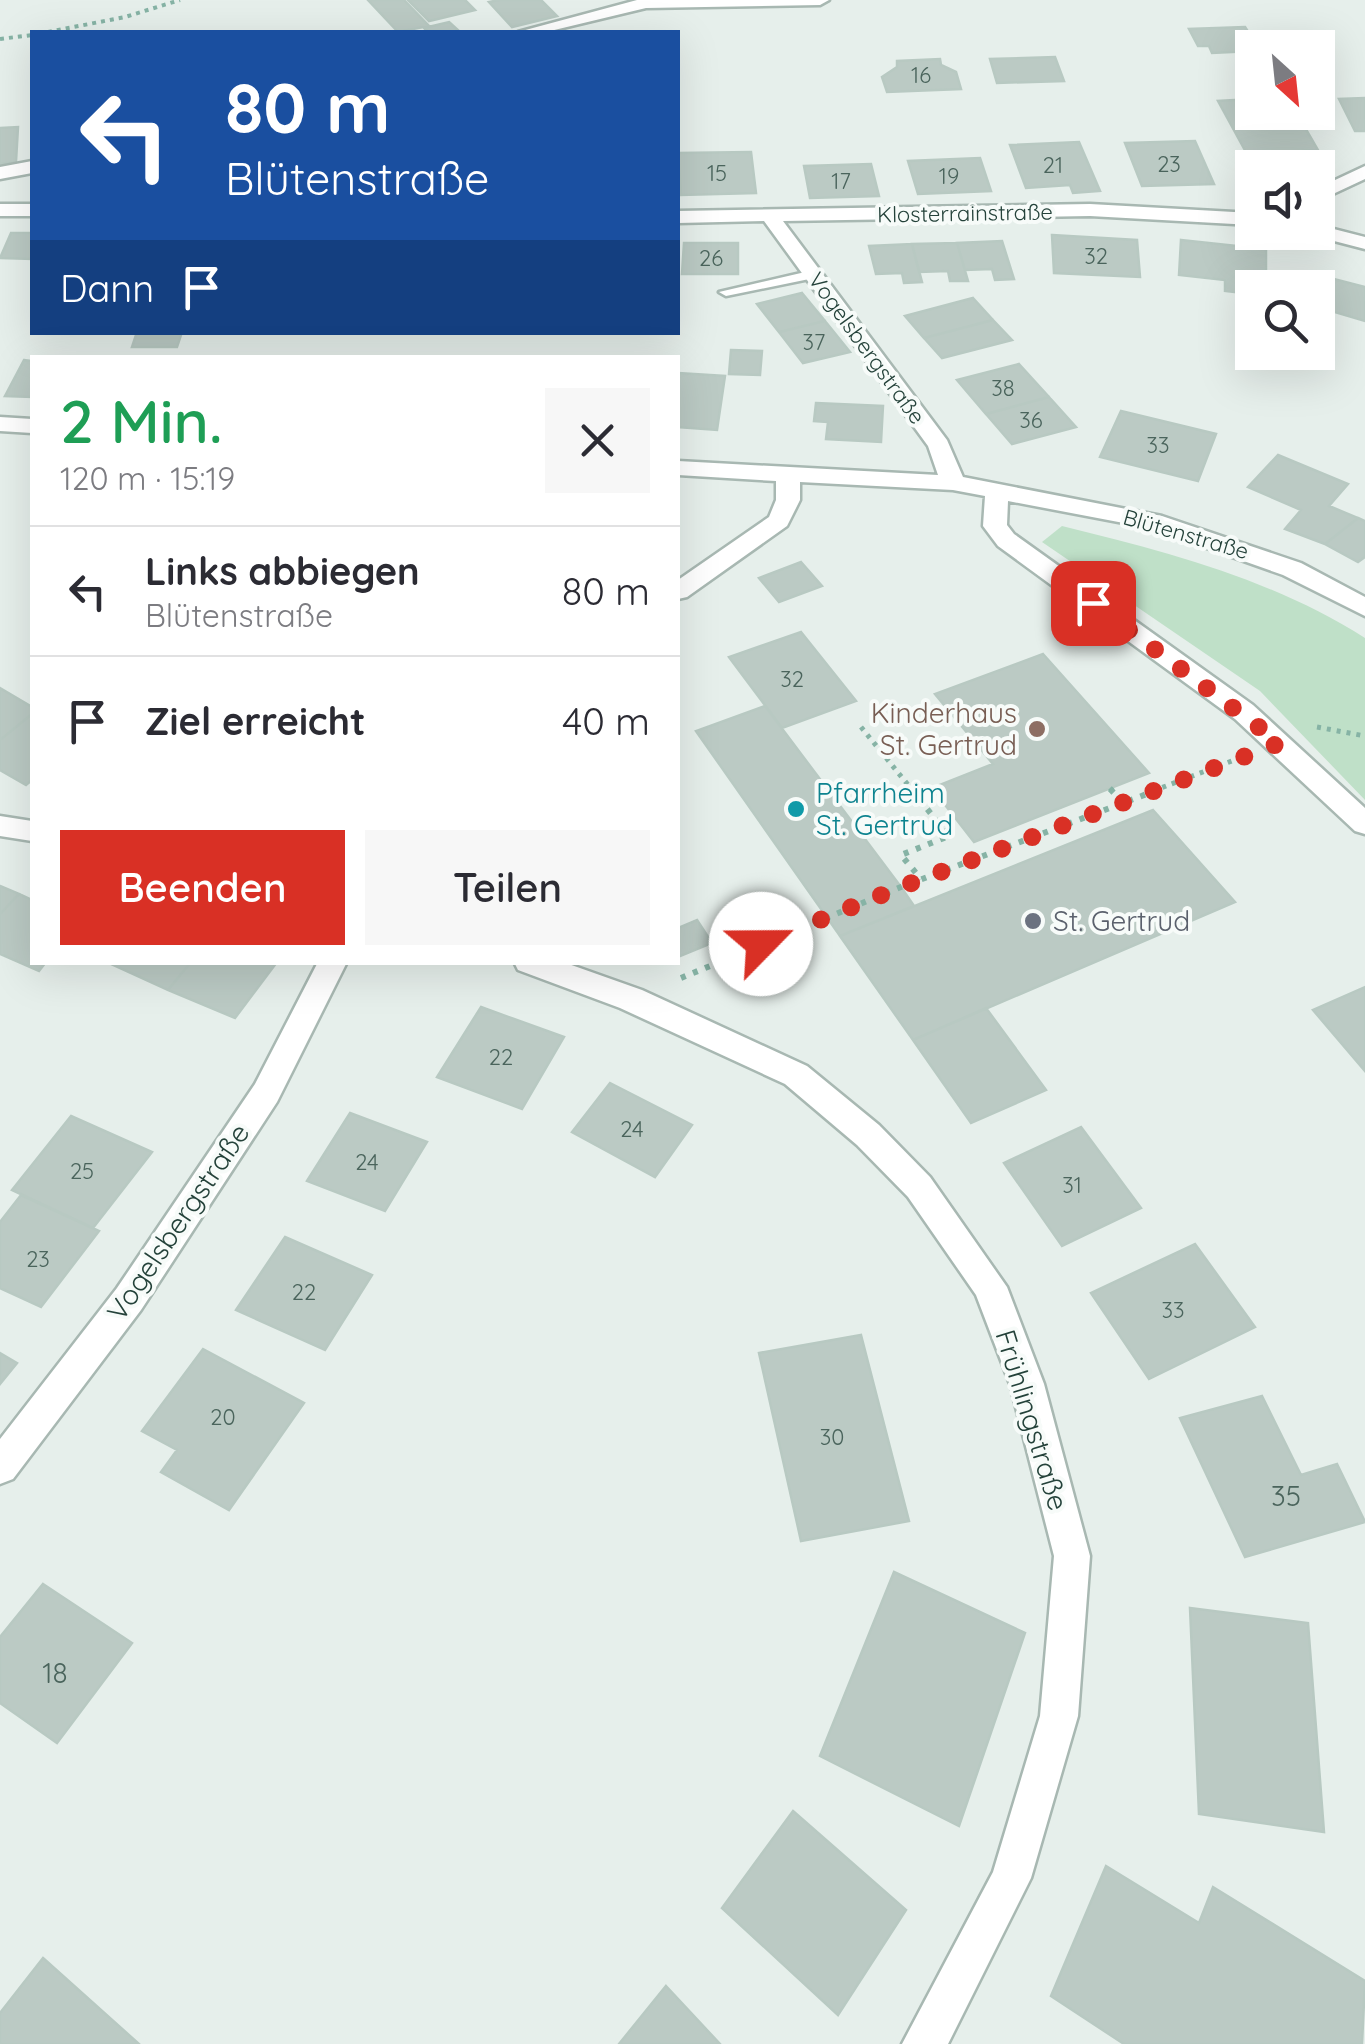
<!DOCTYPE html>
<html lang="de">
<meta charset="utf-8">
<style>
:root{--surface:#fff;--page:#f7f7f7;--text:#2b2b33;--muted:#7c7c81;--line:#e1e1e2;--accent:#d93025}
body{margin:0;font-family:Quicksand,sans-serif;background:var(--page);color:var(--text);height:100vh;display:flex;flex-direction:column;font-size:38px;white-space:nowrap}
*{box-sizing:border-box;margin:0}
p{font-size:32px;color:var(--muted)}
.icon{flex:none;width:55px;height:55px;fill:none;stroke:currentColor;stroke-width:2;stroke-linecap:round;stroke-linejoin:round}
.map{position:relative;flex:1;overflow:hidden}
.details{position:absolute;left:30px;top:355px;width:650px;height:610px;display:flex;flex-direction:column;background:var(--surface);border-radius:0px;box-shadow:0 10px 40px #0002}
.details>*{flex:none}
.banner{position:absolute;left:30px;top:30px;width:650px;height:305px;border-radius:0px;box-shadow:0 10px 40px #0002;background:#1a4fa0;color:#fff;overflow:hidden}
.needle{width:65px;rotate:153deg}
.controls{position:absolute;left:1235px;top:30px;display:grid;gap:20px}
.controls a{display:grid;place-items:center;width:100px;height:100px;border-radius:0px;background:var(--surface);box-shadow:0 10px 40px #0002;font-size:50px}
.pin{position:absolute;display:grid;place-items:center;width:85px;height:85px;color:#fff;margin:-42px;border-radius:20px;box-shadow:0 5px 15px #0006}
.me{position:absolute;width:110px;margin:-55px;rotate:67deg;stroke-linejoin:round;filter:drop-shadow(0 0 8px #0008)}
.turn{display:flex;align-items:center;gap:35px;height:210px;padding:0 30px;font-size:45px}
.turn .icon{width:130px;height:130px;stroke-width:2.5}
.turn b{display:block;font-size:70px;line-height:85px}
.then{display:flex;align-items:center;height:95px;padding:0 30px;background:#0003;gap:20px;font-size:38px}
.round{display:grid;place-items:center;flex:none;width:105px;height:105px;border-radius:0px;background:var(--page)}
.summary{display:flex;align-items:center;justify-content:space-between;height:170px;padding:0 30px}
h1{font-size:60px;font-weight:600;line-height:75px;color:#1e9e55}
.cta{display:flex;gap:20px;margin-top:auto;padding:20px 30px}
.cta a{flex:1;height:115px;border-radius:0px;background:var(--accent);color:#fff;font-size:40px;font-weight:600;line-height:115px;text-align:center}
.cta a+a{background:var(--page);color:var(--text)}
ul{padding:0;list-style:none}
li{display:flex;align-items:center;gap:30px;height:130px;padding:0 30px;border-top:2px solid var(--line)}
li div{flex:1}
li b{display:block;font-size:38px}
li em{font-style:normal}
.map>svg:first-child{display:block}
.green{fill:#bfe0c8}
.building{fill:#bbcac4;stroke:#b8c9c2;stroke-width:2.5}
.lines{fill:none;stroke-linecap:round;stroke-linejoin:round}
.service-casing{stroke:#a8b8b2;stroke-width:5}
.minor-casing{stroke:#a8b8b2;stroke-width:5}
.path-far2{stroke:#86b3a5;stroke-width:4;stroke-dasharray:4 5;stroke-linecap:butt}
.path-far1{stroke:#86b3a5;stroke-width:5;stroke-dasharray:4 6;stroke-linecap:butt}
.path{stroke:#86b3a5;stroke-width:6;stroke-dasharray:5 8;stroke-linecap:butt}
.service{fill:#fff;fill-rule:evenodd}
.minor{fill:#fff;fill-rule:evenodd}
.route{stroke:#d93025;stroke-width:18;stroke-dasharray:0 32.4}
.education-dot{fill:#8d6e63;stroke:#f7fbf9;stroke-width:4}
.culture-dot{fill:#0f9aa8;stroke:#f7fbf9;stroke-width:4}
.worship-dot{fill:#6b7280;stroke:#f7fbf9;stroke-width:4}
.labels{text-anchor:middle;stroke-width:8;stroke-linejoin:round;paint-order:stroke}
.number-label{font-size:22px;fill:#4a645c}
.far-street-label{font-size:22px;fill:#24423a;stroke:#f7fbf9}
.education-label{font-size:28px;fill:#785e54;stroke:#f7fbf9;text-anchor:end}
.culture-label{font-size:28px;fill:#0d838f;stroke:#f7fbf9;text-anchor:start}
.worship-label{font-size:28px;fill:#5b616d;stroke:#f7fbf9;text-anchor:start}
.street-label{font-size:28px;fill:#24423a;stroke:#f7fbf9}
.near-number-label{font-size:28px;fill:#4a645c}
</style>
<div class="map">
<svg width="1365" height="2044" viewBox="0 0 1365 2044">
<rect width="100%" height="100%" fill="#e6efeb"/>
<path class="green" d="M1062,526C1168,552 1272,579 1365,638V800L1260,691L1042,542Z"/>
<path class="building" d="M368,0H404L429,26L398,32Z
M408,0H465L475,10L429,21Z
M499,0H541L557,16L512,27L489,2Z
M449,22L460,32H428L424,28Z
M1245,27L1256,44H1247L1251,51L1212,53L1209,46H1198L1189,29Z
M1055,57L1064,81L997,83L990,59Z
M940,59L941,65L956,72L961,89L887,92L882,77L897,67V61Z
M1365,98V131H1355L1339,99Z
M1252,99V112H1296L1318,150L1247,154L1218,101Z
M18,127L16,162L0,164V128Z
M1195,141L1214,184L1142,186L1125,143Z
M1079,142L1100,191L1073,193L1070,185L1026,188L1010,145Z
M751,152L756,193L681,195L678,153Z
M980,158L991,191L918,194L908,161Z
M871,164L879,196L810,198L804,166Z
M11,233H32V259L0,258Z
M1052,235L1137,240L1140,277L1054,273Z
M1181,240L1266,249V288H1252V294L1225,291V280L1179,275Z
M1002,241L1014,279L995,280L992,269L965,270L957,243Z
M684,243H738V274H682Z
M957,243L968,281H950L948,271L919,272L912,244Z
M912,244L922,282L904,283L902,273L876,274L869,246Z
M1326,277L1365,287V321L1318,307V292Z
M802,293L825,321L779,332L757,304Z
M973,298L993,320L924,338L905,316Z
M993,320L1012,340L942,358L924,338Z
M825,321L850,352L803,363L779,332Z
M137,332H182L177,347H132Z
M731,350L762,351L760,375L729,374Z
M24,360L32,361V397L5,396Z
M1019,364L1049,397L986,414L957,380Z
M678,373L725,376L717,430L678,427Z
M1049,397L1076,427L1012,444L986,414Z
M816,403L883,406L881,442L826,439L828,422L814,421Z
M1121,411L1216,434L1198,481L1100,457Z
M1278,455L1348,484L1329,506L1358,518L1325,544L1285,529L1301,510L1248,487Z
M1358,518L1365,521V557L1358,562L1325,544Z
M801,562L822,586L779,602L759,578Z
M801,632L856,701L782,728L729,657Z
M1043,654L1149,773L974,842L932,788L993,764L935,694Z
M0,688L32,707V714L0,740Z
M765,706L901,887L914,906L840,936L696,731Z
M32,714V780L26,785L0,770V740Z
M1153,810L1235,902L913,1040L840,936Z
M0,886L19,894L0,914Z
M19,894L32,900V962H46L39,971L0,954V914Z
M697,920L712,943L678,957V928Z
M107,962H191L168,990Z
M191,962H277L235,1018L168,990Z
M1365,987V1071L1313,1010Z
M481,1007L564,1037L522,1109L437,1077Z
M986,1008L1046,1090L971,1123L913,1040Z
M610,1083L692,1125L655,1177L572,1132Z
M350,1113L427,1142L385,1211L307,1181Z
M71,1116L152,1152L93,1228L12,1190Z
M1081,1127L1141,1208L1062,1246L1004,1163Z
M21,1195L99,1231L41,1307L0,1288V1222Z
M285,1237L372,1275L325,1350L236,1310Z
M1195,1244L1255,1327L1149,1379L1091,1293Z
M861,1335L909,1521L801,1541L759,1353Z
M203,1349L304,1403L229,1510L161,1472L177,1450L142,1431Z
M0,1353L17,1363L0,1384Z
M1262,1396L1301,1475L1337,1464L1365,1522L1245,1557L1180,1418Z
M894,1572L1025,1633L959,1826L820,1756Z
M43,1584L132,1643L57,1743L0,1703V1637Z
M1190,1608L1308,1623L1324,1832L1199,1814Z
M793,1811L906,1910L838,2015L722,1908Z
M1106,1866L1199,1923L1213,1887L1365,1981L1362,2044H1124L1051,1996Z
M43,1958L139,2044H0V2013Z
M666,1986L720,2044H619Z"/>
<g class="lines">
<defs>
<path id="service" d="M814,270L819,271V277L726,296L719,292Z"/>
<path id="minor" d="M637,0H829L820,5L646,8L546,32H518Z
M32,161V173L0,179V167Z
M1365,166V179L1318,201V188Z
M0,204H32V216H0Z
M1090,204L1252,213V225L1090,216L783,221L947,440L963,477L1162,516L1301,563L1365,597V616L1283,575L1150,528L1008,501L1007,525L1014,534L1253,705L1365,808V834L1355,831L1235,719L998,546L983,526L985,496L953,490L800,482V500L787,526L687,597L678,599V580L769,517L776,500V481L678,475V461L938,475L928,446L764,221L678,223V211Z
M1318,225L1365,237V249L1311,235L1309,232H1318Z
M0,417L32,419V433L0,431Z
M0,816L32,821V841L0,836Z
M318,962H347L277,1102L141,1310L13,1479L0,1484V1439L117,1288L255,1084Z
M514,962H563L642,990L807,1066L879,1125L930,1177L1007,1287L1044,1384L1090,1556L1078,1716L1031,1878L948,2044H902L993,1872L1040,1716L1054,1556L1010,1384L976,1295L908,1197L857,1145L785,1084L620,1008L518,970Z"/>
</defs>
<use href="#service" class="service-casing"/>
<use href="#minor" class="minor-casing"/>
<path class="path-far2" d="M48,32L125,17L180,0
M0,39L32,35"/>
<path class="path-far1" d="M861,727L913,791
M1317,727L1365,736
M1110,788L1113,791
M1153,791L1237,759"/>
<path class="path" d="M911,789L949,836L901,855L921,879
M1110,789L1123,802
M681,978L901,887L1160,789"/>
<use href="#service" class="service"/>
<use href="#minor" class="minor"/>
</g>
<g class="lines">
<path class="route" d="M761,944L901,887L1280,743L1093,603"/>
</g>
<circle class="education-dot" cx="1037" cy="729" r="10"/>
<circle class="culture-dot" cx="796" cy="809" r="10"/>
<circle class="worship-dot" cx="1033" cy="921" r="10"/>
<g class="labels">
<g class="number-label">
<text x="921" y="83">16</text>
<text x="1169" y="172">23</text>
<text x="1053" y="173">21</text>
<text x="717" y="181">15</text>
<text x="949" y="184">19</text>
<text x="841" y="189">17</text>
<text x="1096" y="264">32</text>
<text x="711" y="266">26</text>
<text x="814" y="350">37</text>
<text x="1003" y="396">38</text>
<text x="1031" y="428">36</text>
<text x="1158" y="453">33</text>
<text x="792" y="687">32</text>
<text x="501" y="1065">22</text>
<text x="632" y="1137">24</text>
<text x="367" y="1170">24</text>
<text x="82" y="1179">25</text>
<text x="1072" y="1193">31</text>
<text x="38" y="1267">23</text>
<text x="304" y="1300">22</text>
<text x="1173" y="1318">33</text>
<text x="223" y="1425">20</text>
<text x="832" y="1445">30</text>
</g>
<g class="far-street-label">
<text transform="translate(965 213) rotate(-1)" y="8">Klosterrainstraße</text>
<text transform="translate(867 348) rotate(54)" y="8">Vogelsbergstraße</text>
<text transform="translate(1186 534) rotate(16)" y="8">Blütenstraße</text>
</g>
<g class="education-label">
<text x="1017" y="723">Kinderhaus<tspan x="1017" dy="32">St. Gertrud</tspan></text>
</g>
<g class="culture-label">
<text x="816" y="803">Pfarrheim<tspan x="816" dy="32">St. Gertrud</tspan></text>
</g>
<g class="worship-label">
<text x="1053" y="931">St. Gertrud</text>
</g>
<g class="street-label">
<text transform="translate(178 1222) rotate(-56)" y="10">Vogelsbergstraße</text>
<text transform="translate(1032 1420) rotate(73)" y="10">Frühlingstraße</text>
</g>
<g class="near-number-label">
<text x="1286" y="1506">35</text>
<text x="55" y="1683">18</text>
</g>
</g>
</svg>
<div class="controls">
<a><svg class="needle" viewBox="-14 -14 28 28"><path d="M0-13l5 13h-10z" fill="#e53935"/><path d="M0 13l5-13h-10z" fill="#7c7c81"/></svg></a>
<a><svg class="icon" aria-label="sound" viewBox="0 0 24 24"><path d="M4 9h4l5-4v14l-5-4H4zM17 9q2 3 0 6"/></svg></a>
<a><svg class="icon" aria-label="search" viewBox="0 0 24 24"><circle cx="10" cy="10" r="6"/><path d="M15 15l6 6"/></svg></a>
</div>
<div class="pin" style="left:1093px;top:603px;background:#d93025"><svg class="icon" aria-label="arrive" viewBox="0 0 24 24"><path d="M6 21V4h12l-3 4 3 4H6"/></svg></div>
<svg class="me" style="left:761px;top:944px" viewBox="-20 -20 40 40"><circle r="19" fill="#fff"/><path d="M0-13L10 11 0 6-10 11z" fill="#d93025"/></svg>
<div class="banner">
<div class="turn"><svg class="icon" aria-label="left" viewBox="0 0 24 24"><path d="M17 20v-9H6M10 6l-5 5 5 5"/></svg><div><b>80 m</b>Blütenstraße</div></div>
<div class="then">Dann<svg class="icon" aria-label="arrive" viewBox="0 0 24 24"><path d="M6 21V4h12l-3 4 3 4H6"/></svg></div>
</div>
<section class="details">
<div class="summary"><div><h1>2 Min.</h1><p>120 m · 15:19</p></div><a class="round"><svg class="icon" aria-label="close" viewBox="0 0 24 24"><path d="M6 6l12 12M18 6L6 18"/></svg></a></div>
<ul>
<li><svg class="icon" aria-label="left" viewBox="0 0 24 24"><path d="M17 20v-9H6M10 6l-5 5 5 5"/></svg><div><b>Links abbiegen</b><p>Blütenstraße</p></div><em>80 m</em></li>
<li><svg class="icon" aria-label="arrive" viewBox="0 0 24 24"><path d="M6 21V4h12l-3 4 3 4H6"/></svg><div><b>Ziel erreicht</b></div><em>40 m</em></li>
</ul>
<div class="cta"><a>Beenden</a><a>Teilen</a></div>
</section>
</div>
